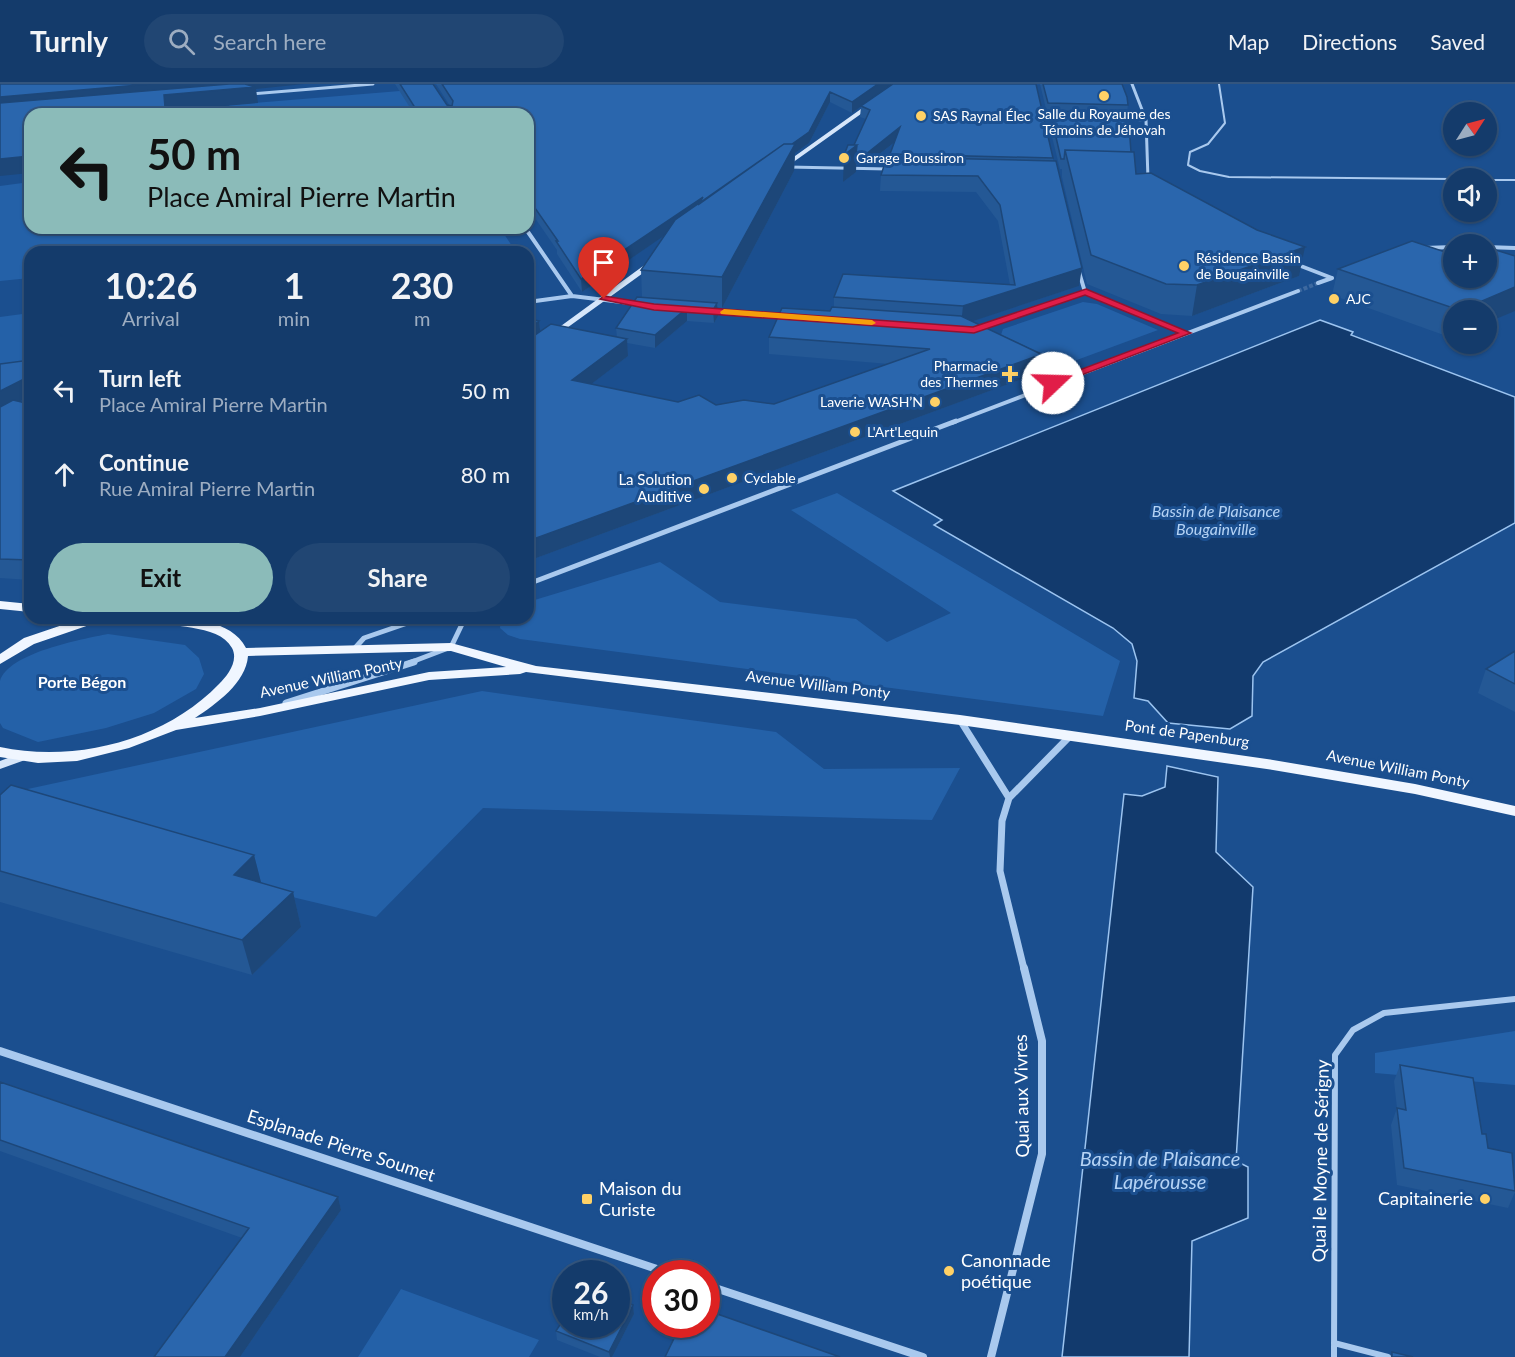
<!DOCTYPE html>
<meta charset="utf-8">
<style>
:root{--surface:#143b6b;--page:#214673;--text:#f1f3f6;--muted:#9dadc1;--line:#33557e;--accent:#8bbbb9}
body{margin:0;font-family:Lato,sans-serif;background:var(--page);color:var(--text);height:100vh;display:flex;flex-direction:column;font-size:22px;white-space:nowrap}
*{box-sizing:border-box;margin:0}
p{font-size:20px;color:var(--muted)}
.icon{flex:none;width:33px;height:33px;fill:none;stroke:currentColor;stroke-width:2;stroke-linecap:round;stroke-linejoin:round}
.map{position:relative;flex:1;overflow:hidden}
.details{position:absolute;left:24px;top:162px;width:510px;height:378px;display:flex;flex-direction:column;background:var(--surface);border-radius:18px;box-shadow:0 2px 4px #0004,0 0 0 2px var(--line)}
.details>*{flex:none}
.hud{position:absolute;left:24px;top:24px;width:510px;height:126px;border-radius:18px;box-shadow:0 2px 4px #0004,0 0 0 2px var(--line);background:#8bbbb9;color:#111;overflow:hidden}
.needle{width:39px;rotate:54deg}
.tools{position:absolute;left:1443px;top:18px;display:grid;gap:12px}
.tools a{display:grid;place-items:center;width:54px;height:54px;border-radius:50%;background:var(--surface);box-shadow:0 2px 4px #0004,0 0 0 2px var(--line);font-size:30px}
.speed{position:absolute;left:552px;top:1176px;display:flex;gap:12px;font-size:30px;font-weight:700;text-align:center}
.speed>*{display:grid;place-content:center;width:78px;height:78px;border-radius:50%;background:var(--surface);box-shadow:0 2px 4px #0004,0 0 0 2px var(--line);line-height:1}
.speed small{font-size:15px;font-weight:400}
.speed .limit{border:9px solid #d22;background:#fff;color:#111}
.pin{position:absolute;display:grid;place-items:center;width:51px;height:51px;color:#fff;margin:-62px -26px;border-radius:50% 50% 50% 0;rotate:-45deg;box-shadow:0 0 6px #0007}
.pin .icon{rotate:45deg}
.me{position:absolute;width:66px;margin:-33px;rotate:69deg;stroke-linejoin:round;filter:drop-shadow(0 0 4px #0008)}
.turn{display:flex;align-items:center;gap:21px;height:126px;padding:0 24px;font-size:27px}
.turn .icon{width:78px;height:78px;stroke-width:2.5}
.turn b{display:block;font-size:42px;line-height:51px}
.eta{display:flex;justify-content:space-evenly;align-items:center;height:102px;text-align:center}
.eta b{font-size:36px;font-weight:700;line-height:42px}
.action{display:flex;gap:12px;margin-top:auto;padding:12px 24px}
.action a{flex:1;height:69px;border-radius:36px;background:var(--accent);color:#111;font-size:24px;font-weight:700;line-height:69px;text-align:center}
.action a+a{background:var(--page);color:var(--text)}
ul{padding:0;list-style:none}
li{display:flex;align-items:center;gap:18px;height:84px;padding:0 24px}
li div{flex:1}
li b{display:block;font-size:22px}
li em{font-style:normal}
header{display:flex;align-items:center;gap:36px;box-sizing:border-box;height:84px;padding:0 30px;background:var(--surface);border-bottom:2px solid var(--line)}
header strong{font-size:28px}
nav{display:flex;gap:33px;margin-inline-start:auto;font-size:21px}
.search{width:420px;height:54px;background:var(--page);display:flex;align-items:center;gap:15px;box-sizing:border-box;padding:0 21px;border-radius:33px;color:var(--muted);font-size:22px}
.map>svg:first-child{display:block}
.green{fill:#2461a8}
.water{fill:#123a6d;stroke:#9cc4f0;stroke-width:1.5}
.lines{fill:none;stroke-linecap:round;stroke-linejoin:round}
.street-tunnel{stroke:#3d69a0;stroke-width:4;stroke-dasharray:4 2;stroke-linecap:butt}
.lane-far1{stroke:#a9c9ee;stroke-width:2}
.lane{stroke:#a9c9ee;stroke-width:6}
.street-far4{stroke:#a9c9ee;stroke-width:3}
.street-far3{stroke:#a9c9ee;stroke-width:4}
.street-far2{stroke:#a9c9ee;stroke-width:5}
.street-far1{stroke:#a9c9ee;stroke-width:7}
.street{stroke:#a9c9ee;stroke-width:8}
.secondary{fill:#d6e6fa;fill-rule:evenodd}
.primary{fill:#f0f6ff;fill-rule:evenodd}
.wall{fill:#245895}
.shaded-wall{fill:#1d4779}
.building{fill:#2a66ad;stroke:#1d4779;stroke-width:1.5}
.route{fill:#e11d48;stroke:#92132f;stroke-width:1.5}
.slow{fill:#f59e0b}
.poi-dot{fill:#ffd166;stroke:#1b4f8f;stroke-width:2}
.labels{text-anchor:middle;stroke-width:6;stroke-linejoin:round;paint-order:stroke}
.far-poi-label{font-size:14px;fill:#fff;stroke:#1b4f8f;text-anchor:start}
.poi-label{font-size:15px;fill:#fff;stroke:#1b4f8f;text-anchor:end}
.street-label{font-size:15px;fill:#fff;stroke:#1b4f8f}
.water-label{font-size:16px;font-style:italic;fill:#b5d3f5;stroke:#1b4f8f}
.neighbourhood-label{font-size:16px;font-weight:bold;fill:#fff;stroke:#1b4f8f}
.near-street-label{font-size:18px;fill:#fff;stroke:#1b4f8f}
.near-poi-label{font-size:18px;fill:#fff;stroke:#1b4f8f;text-anchor:start}
.near-water-label{font-size:20px;font-style:italic;fill:#b5d3f5;stroke:#1b4f8f}
</style>
<header>
<strong>Turnly</strong>
<div class="search"><svg class="icon" aria-label="search" viewBox="0 0 24 24"><circle cx="10" cy="10" r="6"/><path d="M15 15l6 6"/></svg>Search here</div>
<nav><a>Map</a><a>Directions</a><a>Saved</a></nav>
</header>
<div class="map">
<svg width="1515" height="1273" viewBox="0 0 1515 1273">
<rect width="100%" height="100%" fill="#1b4f8f"/>
<path class="green" d="M412,6L428,30H234L229,21Z
M30,98V144H500L516,168H30V194L0,197V102Z
M1083,218L1097,220L1158,246L1066,280L1001,251L1003,245Z
M30,229V280L0,284V233Z
M837,409L1120,577L1103,632L520,555L508,551L500,544L501,534H528V518L660,478L720,518L856,535L887,558L951,529L791,426Z
M108,550L185,561L199,574L204,590L196,605L154,629L106,644L38,658L3,644L0,639C0,627 0,609 0,597C8,569 82,555 108,550Z
M482,607L776,648L824,685L960,684L932,736L483,724L376,833L263,806L0,711Z
M1515,947V1001L1375,989V969Z
M401,1205L539,1256L529,1273H358Z"/>
<path class="water" d="M1320,236L1353,248L1351,251L1515,313V439L1263,578L1253,592L1252,632L1230,645L1168,639L1148,617L1134,614L1137,577L1132,560L1113,544L934,441L942,436L893,407Z
M1167,682L1218,693L1216,768L1253,803L1236,1077L1248,1083V1134L1192,1157L1189,1273H1062L1124,710L1142,712L1165,703Z"/>
<g class="lines">
<path class="street-tunnel" d="M1298,207L1318,199"/>
<path class="lane-far1" d="M1219,0L1225,39L1208,60L1190,68L1188,81L1200,87L1229,93L1454,95
M1486,96H1515"/>
<path class="lane" d="M1334,1259L1388,1273
M1334,1273L1335,971L1353,946L1384,929L1515,915"/>
<path class="street-far4" d="M1132,0L1146,36L1148,95
M250,10L373,0
M1121,35L1146,36
M788,83L888,85
M525,144L529,150"/>
<path class="street-far3" d="M528,148L572,212L638,220
M1486,163L1515,164
M1424,164L1454,163
M1293,179L1332,194
M1079,188L1085,208
M1318,199L1332,194
M528,218L572,212
M711,227L785,232
M976,245L1085,208L1186,249
M1038,275L1073,291
M952,339L1298,207"/>
<path class="street-far2" d="M528,500L956,337
M355,564L364,554L422,534
M409,579L451,563L465,534"/>
<path class="street-far1" d="M286,619L414,578
M960,636L1009,714
M1024,885L1000,787L1002,737L1009,714L1070,652"/>
<path class="street" d="M0,967L672,1190
M706,1201L923,1273
M991,1273L1042,1070V957L1024,884"/>
<path class="secondary" d="M896,0H903L785,84H781V82Z
M650,177L657,179L528,272V266Z
M202,534H212L216,544L214,546H206Z
M21,669L25,670L27,673L25,676L0,685V677Z"/>
<path class="primary" d="M0,517L30,520V528L0,525Z
M83,534H103L101,537L34,560L0,580V570L24,554Z
M154,534C183,534 230,533 246,564L451,559L536,582L960,631L1273,676L1415,700L1515,722V732L1415,710L1273,686L960,641L526,588L520,590L429,596L260,632L176,646L129,664L77,677L38,679L0,673V663C75,679 164,657 219,600C227,592 239,577 232,564C218,538 166,546 154,534ZM451,567L506,583L429,588L260,624L195,634C216,620 246,599 248,572Z"/>
</g>
<path class="wall" d="M395,0H433L447,21L450,22L436,0H892L852,29L830,18L809,59L795,69L794,87L722,224L717,223L718,232L714,239L687,237L655,264L627,259L628,272L591,300L678,318L716,321L774,320L889,280L769,270V253L830,227L834,223V213L1010,201L998,137L976,108L880,107L881,91L890,73L895,58L865,81H856V88L843,98L854,61L866,35L860,33L861,22L1053,74V77L1079,202L972,237L1045,272L1042,292L1033,291L528,477V235L539,237L540,247L617,253L616,244L642,213L641,186L666,150L582,208L557,170V166L528,124V30H414Z
M1040,0H1122L1128,21L1127,29L1131,68L1136,90L1299,192L1192,232L1161,230L1087,200L1062,93V85H1060L1048,37L1049,29H1047Z
M1451,170L1486,226H1454V254H1452L1332,211L1338,185Z
M30,276V312L20,317L30,320V496L0,494V280Z
M354,534H374L365,537Z
M1515,567V628L1478,609L1486,585Z
M0,711L254,771L261,799L293,808L301,843L252,891L0,818Z
M1400,981L1482,1050L1488,1064L1515,1101V1108L1508,1124L1397,1101L1391,1041L1397,1024L1394,997Z
M0,998L338,1113L341,1126L240,1273H154L242,1154L0,1067Z
M633,1221L634,1230L612,1273H600L557,1256L556,1247Z"/>
<path class="shaded-wall" d="M150,0H304L256,5L258,19L167,27L168,30L0,29V13Z
M878,0H892L852,29V18Z
M830,8V18L809,59L795,69L794,87L722,224V193L690,134L582,208L581,195L703,113Z
M900,43V54L865,81L866,70Z
M857,61L856,88L843,98L844,71Z
M30,72V89L0,92V75Z
M1305,163L1299,192L1192,232L1197,201Z
M1082,184L1079,202L961,241L963,222Z
M1515,203V227L1486,239V226H1461Z
M717,219L718,232L714,239L713,226Z
M687,224V237L655,264V251Z
M539,237L541,254L528,263V245Z
M627,255L628,272L573,314L572,296Z
M1034,273L1033,291L528,477V457Z
M30,292V312L5,325L0,334V307Z
M365,534H374L365,537Z
M254,771L263,806L234,791Z
M293,808L301,843L252,891L242,856Z
M338,1113L341,1126L240,1273H225Z
M633,1221L634,1230L612,1273H610L609,1268Z"/>
<path class="building" d="M0,0H150L0,13Z
M229,0H245L255,3L164,11L165,23L141,25V28L117,30H30V72L0,75V19Z
M400,0H433L447,21L452,22L453,17L442,0H878L852,18L830,8L809,48L792,60H784L698,121L703,113L581,195L556,157H558L528,114V30H419Z
M893,0H1036L1053,74L890,70L900,43L866,70H856L857,61H854L870,26L861,22Z
M1043,0H1122L1127,13L1128,21L1048,19Z
M1050,27L1128,29L1131,68L1065,66L1064,75H1061Z
M784,60H795L722,193L641,186L675,136Z
M848,61H857L844,71Z
M1065,66L1134,68L1136,90L1151,89L1257,146L1305,163L1197,201L1166,200L1091,171Z
M887,73L1056,77L1082,184L963,222L834,213L843,190L1015,201L1000,121L978,92L881,91Z
M1412,157L1451,170L1454,169V194H1486V163L1515,172V203L1461,226H1459L1338,185Z
M637,213L717,219L713,226L687,224L655,251L616,244Z
M832,223L961,232L1045,272L1044,274L1034,273L528,457V372L535,367L528,362V256L551,240L627,255L572,296L678,318L699,311L716,321L744,316L774,320L930,265L769,253L782,224L830,227Z
M528,235L539,237L528,245Z
M30,276V292L0,307V280Z
M13,316L30,320V476L0,475V323Z
M1515,567V600L1486,585Z
M11,701L254,771L234,791L293,808L242,856L0,787V711Z
M1400,981L1473,994L1482,1050H1486L1488,1064L1512,1069L1515,1107L1404,1084L1397,1024L1406,1026Z
M0,998L338,1113L225,1273H154L249,1144L0,1056Z
M616,1215L633,1221L609,1268L556,1247L566,1231V1240H616Z
M706,1226L840,1273H665L681,1240H706Z
M1392,1268L1413,1273H1392Z"/>
<path class="route" d="M1086,205L1191,249L1053,302L1049,299L1050,297L1178,249L1085,211L974,249L654,226L600,215L604,212L654,220L973,243Z"/>
<path class="slow" d="M724,225L872,236L876,239L872,241L721,230L720,228Z"/>
<g class="poi-dot">
<circle cx="1104" cy="12" r="6"/>
<circle cx="921" cy="32" r="6"/>
<circle cx="844" cy="74" r="6"/>
<circle cx="1184" cy="182" r="6"/>
<circle cx="1334" cy="215" r="6"/>
<path d="M1007 281h6v6h6v6h-6v6h-6v-6h-6v-6h6z"/>
<circle cx="935" cy="318" r="6"/>
<circle cx="855" cy="348" r="6"/>
<circle cx="732" cy="394" r="6"/>
<circle cx="704" cy="405" r="6"/>
<rect x="581" y="1109" width="12" height="12" rx="3"/>
<circle cx="1485" cy="1115" r="6"/>
<circle cx="949" cy="1187" r="6"/>
</g>
<g class="labels">
<g class="far-poi-label">
<text x="1104" y="35" text-anchor="middle">Salle du Royaume des<tspan x="1104" dy="16">Témoins de Jéhovah</tspan></text>
<text x="933" y="37">SAS Raynal Élec</text>
<text x="856" y="79">Garage Boussiron</text>
<text x="1196" y="179">Résidence Bassin<tspan x="1196" dy="16">de Bougainville</tspan></text>
<text x="1346" y="220">AJC</text>
<text x="998" y="287" text-anchor="end">Pharmacie<tspan x="998" dy="16">des Thermes</tspan></text>
<text x="923" y="323" text-anchor="end">Laverie WASH’N</text>
<text x="867" y="353">L'Art'Lequin</text>
<text x="744" y="399">Cyclable</text>
</g>
<g class="poi-label">
<text x="692" y="401">La Solution<tspan x="692" dy="17">Auditive</tspan></text>
</g>
<g class="street-label">
<text transform="translate(331 594) rotate(-12)" y="5">Avenue William Ponty</text>
<text transform="translate(818 601) rotate(7)" y="5">Avenue William Ponty</text>
<text transform="translate(1187 650) rotate(8)" y="5">Pont de Papenburg</text>
<text transform="translate(1398 685) rotate(11)" y="5">Avenue William Ponty</text>
</g>
<g class="water-label">
<text x="1216" y="433">Bassin de Plaisance<tspan x="1216" dy="18">Bougainville</tspan></text>
</g>
<g class="neighbourhood-label">
<text x="82" y="604">Porte Bégon</text>
</g>
<g class="near-street-label">
<text transform="translate(1022 1012) rotate(-91)" y="6">Quai aux Vivres</text>
<text transform="translate(341 1062) rotate(18)" y="6">Esplanade Pierre Soumet</text>
<text transform="translate(1321 1077) rotate(-89)" y="6">Quai le Moyne de Sérigny</text>
</g>
<g class="near-poi-label">
<text x="599" y="1111">Maison du<tspan x="599" dy="21">Curiste</tspan></text>
<text x="1473" y="1121" text-anchor="end">Capitainerie</text>
<text x="961" y="1183">Canonnade<tspan x="961" dy="21">poétique</tspan></text>
</g>
<g class="near-water-label">
<text x="1160" y="1082">Bassin de Plaisance<tspan x="1160" dy="23">Lapérousse</tspan></text>
</g>
</g>
</svg>
<div class="tools">
<a><svg class="needle" viewBox="-14 -14 28 28"><path d="M0-13l5 13h-10z" fill="#e53935"/><path d="M0 13l5-13h-10z" fill="#9dadc1"/></svg></a>
<a><svg class="icon" aria-label="sound" viewBox="0 0 24 24"><path d="M4 9h4l5-4v14l-5-4H4zM17 9q2 3 0 6"/></svg></a>
<a>+</a>
<a>−</a>
</div>
<div class="speed"><div>26<small>km/h</small></div><div class="limit">30</div></div>
<div class="pin" style="left:604px;top:215px;background:#d93025"><svg class="icon" aria-label="arrive" viewBox="0 0 24 24"><path d="M6 21V4h12l-3 4 3 4H6"/></svg></div>
<svg class="me" style="left:1053px;top:299px" viewBox="-20 -20 40 40"><circle r="19" fill="#fff"/><path d="M0-13L10 11 0 6-10 11z" fill="#e11d48"/></svg>
<div class="hud">
<div class="turn"><svg class="icon" aria-label="left" viewBox="0 0 24 24"><path d="M17 20v-9H6M10 6l-5 5 5 5"/></svg><div><b>50 m</b>Place Amiral Pierre Martin</div></div>
</div>
<section class="details">
<div class="eta">
<div><b>10:26</b><p>Arrival</p></div>
<div><b>1</b><p>min</p></div>
<div><b>230</b><p>m</p></div>
</div>
<ul>
<li><svg class="icon" aria-label="left" viewBox="0 0 24 24"><path d="M17 20v-9H6M10 6l-5 5 5 5"/></svg><div><b>Turn left</b><p>Place Amiral Pierre Martin</p></div><em>50 m</em></li>
<li><svg class="icon" aria-label="ahead" viewBox="0 0 24 24"><path d="M12 20V5M6 11l6-6 6 6"/></svg><div><b>Continue</b><p>Rue Amiral Pierre Martin</p></div><em>80 m</em></li>
</ul>
<div class="action"><a>Exit</a><a>Share</a></div>
</section>
</div>
